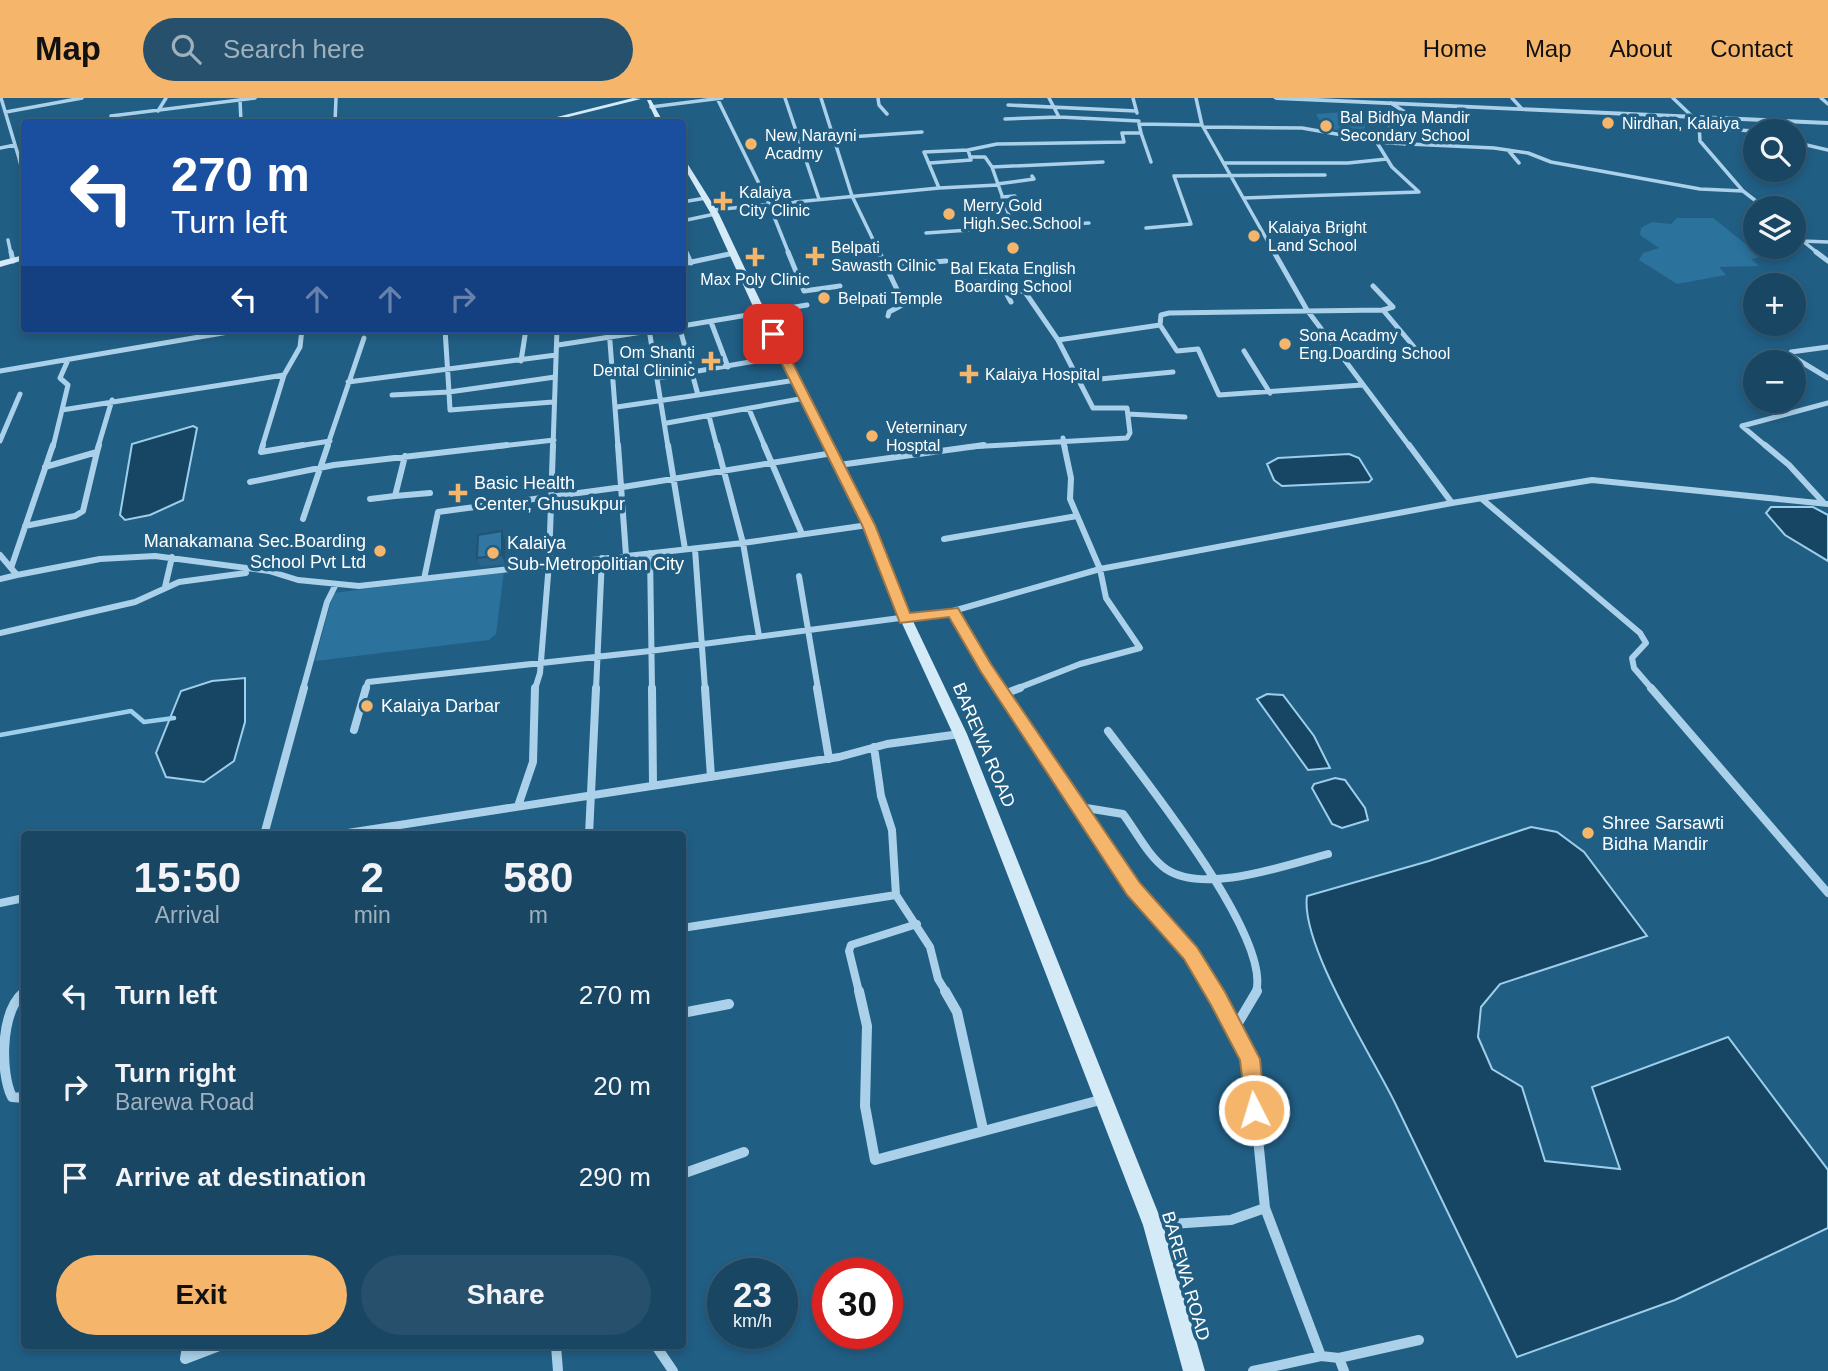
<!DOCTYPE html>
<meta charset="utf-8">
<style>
:root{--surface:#194663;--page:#26506c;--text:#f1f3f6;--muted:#9fb1be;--line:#375e78;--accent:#f5b56b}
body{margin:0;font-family:Arial,sans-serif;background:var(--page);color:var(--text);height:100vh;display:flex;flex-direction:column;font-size:26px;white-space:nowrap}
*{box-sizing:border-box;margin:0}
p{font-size:23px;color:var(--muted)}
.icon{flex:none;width:38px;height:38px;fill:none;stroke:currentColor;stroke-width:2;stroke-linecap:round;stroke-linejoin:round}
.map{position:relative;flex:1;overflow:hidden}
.panel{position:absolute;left:21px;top:733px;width:665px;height:518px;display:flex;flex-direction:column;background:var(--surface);border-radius:7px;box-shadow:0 4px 10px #0003,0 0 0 2px var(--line)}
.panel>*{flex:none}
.top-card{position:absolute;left:21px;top:21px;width:665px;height:214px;border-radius:7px;box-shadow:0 4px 10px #0003,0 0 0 2px var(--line);background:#1a4fa0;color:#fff;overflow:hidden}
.fabs{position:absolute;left:1743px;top:21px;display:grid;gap:14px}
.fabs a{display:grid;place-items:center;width:63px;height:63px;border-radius:50%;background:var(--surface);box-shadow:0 4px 10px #0003,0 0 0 2px var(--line);font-size:35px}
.speed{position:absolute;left:707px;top:1160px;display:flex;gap:14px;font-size:35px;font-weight:700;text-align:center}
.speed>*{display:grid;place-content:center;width:91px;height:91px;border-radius:50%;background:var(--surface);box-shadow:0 4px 10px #0003,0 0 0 2px var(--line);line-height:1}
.speed small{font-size:18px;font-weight:400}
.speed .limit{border:10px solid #d22;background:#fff;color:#111}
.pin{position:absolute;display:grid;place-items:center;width:60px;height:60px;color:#fff;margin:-30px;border-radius:14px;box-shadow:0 4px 10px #0006}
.me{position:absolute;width:77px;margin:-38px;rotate:355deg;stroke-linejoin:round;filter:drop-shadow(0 0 5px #0008)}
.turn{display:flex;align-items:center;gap:24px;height:147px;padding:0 35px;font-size:32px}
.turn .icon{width:91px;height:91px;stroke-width:2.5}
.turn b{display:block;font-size:49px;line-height:60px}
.lanes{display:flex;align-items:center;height:66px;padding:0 35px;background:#0003;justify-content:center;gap:35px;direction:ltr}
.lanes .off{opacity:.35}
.eta{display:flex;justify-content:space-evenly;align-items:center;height:119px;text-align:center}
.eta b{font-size:42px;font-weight:700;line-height:49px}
.cta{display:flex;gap:14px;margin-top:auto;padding:14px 35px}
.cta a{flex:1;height:80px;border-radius:42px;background:var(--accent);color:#111;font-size:28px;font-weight:700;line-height:80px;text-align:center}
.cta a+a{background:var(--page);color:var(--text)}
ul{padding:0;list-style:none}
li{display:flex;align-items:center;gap:21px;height:91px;padding:0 35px}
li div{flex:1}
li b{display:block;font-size:26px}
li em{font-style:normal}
header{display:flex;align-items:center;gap:42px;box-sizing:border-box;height:98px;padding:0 35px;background:var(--accent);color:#111}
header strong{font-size:33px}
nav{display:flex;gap:38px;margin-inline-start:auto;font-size:24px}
.search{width:490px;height:63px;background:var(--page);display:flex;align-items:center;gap:18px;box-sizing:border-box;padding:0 24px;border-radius:38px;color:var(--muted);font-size:26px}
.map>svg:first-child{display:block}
.green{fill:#2b729c}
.water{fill:#174564;stroke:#9dcfea;stroke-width:2}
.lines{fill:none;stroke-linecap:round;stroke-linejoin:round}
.stream{stroke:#9dcfea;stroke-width:4.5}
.minor-far4{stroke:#aad1e9;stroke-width:3.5}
.minor-far3{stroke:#aad1e9;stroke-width:5}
.minor-far2{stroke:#aad1e9;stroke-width:6}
.minor-far1{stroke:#aad1e9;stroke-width:8}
.minor{stroke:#aad1e9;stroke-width:10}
.tertiary{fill:#aad1e9;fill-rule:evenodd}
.secondary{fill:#d4eaf7;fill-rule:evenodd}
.wall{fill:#2a668a}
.shaded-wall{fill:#225371}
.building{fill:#3177a1;stroke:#225371;stroke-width:2}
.route{fill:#f5b56b;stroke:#9f7646;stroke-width:2}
.poi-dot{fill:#f5b56b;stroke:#215e84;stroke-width:2.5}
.labels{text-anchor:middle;stroke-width:7;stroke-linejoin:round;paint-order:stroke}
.far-poi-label{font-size:16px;fill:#fff;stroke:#215e84;text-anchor:start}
.poi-label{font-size:18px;fill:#fff;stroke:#215e84;text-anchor:start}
.street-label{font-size:18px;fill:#fff;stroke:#215e84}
</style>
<header>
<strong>Map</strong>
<div class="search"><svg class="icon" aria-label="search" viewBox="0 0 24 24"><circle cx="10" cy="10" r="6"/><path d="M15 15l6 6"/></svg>Search here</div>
<nav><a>Home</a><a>Map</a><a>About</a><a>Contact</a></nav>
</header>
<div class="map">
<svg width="1828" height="1273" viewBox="0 0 1828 1273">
<rect width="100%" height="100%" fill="#215e84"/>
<path class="green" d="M1358,13L1367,23H1382L1388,28L1365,27V33L1362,34L1365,38L1323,29L1316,16Z
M1677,120H1713L1762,159L1751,161L1759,168L1719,169L1726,177L1677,186L1639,162L1643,155L1659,150L1640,137L1641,130L1652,124L1671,126Z
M504,473L496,536L489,542L315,563L333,495Z"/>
<path class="water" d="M193,328L197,330L183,402L150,417L125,422L120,417L132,346Z
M1349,356L1359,360L1372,381L1369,384L1282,388L1274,382L1267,366L1278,360Z
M1771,409H1813L1828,417V463L1785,437L1766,415Z
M245,580V624L234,663L204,684L166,679L156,655L181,593L212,583Z
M1267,596L1283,597L1314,638L1330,670L1308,672L1257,601Z
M1335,680L1345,682L1365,710L1368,722L1342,730L1332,726L1312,690L1314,686Z
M1531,729L1557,734L1584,754L1647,838L1500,886L1481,909L1478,939L1492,971L1522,989L1545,1063L1620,1071L1592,989L1728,939L1828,1072V1130L1675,1202L1517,1259C1477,1174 1436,1090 1395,1005C1372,958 1300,846 1307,798L1429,763Z"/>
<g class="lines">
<path class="stream" d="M0,637L131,613L144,624L174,620"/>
<path class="minor-far4" d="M1,0L19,60
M717,0L769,106L789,156
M785,0L819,101
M821,0L852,98L880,156
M878,0L879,7L887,16
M1049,0L1059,19L1139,23
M1133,0L1137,15
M1196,0L1202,27L1275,156
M1512,0L1522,11
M1673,0L1699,25L1700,43L1743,93L1765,110
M1821,0L1828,6
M240,2L241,24
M1391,5L1426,28
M1008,7L1136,13
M651,9L722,0
M158,13L166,0
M6,14L82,0
M1005,21L1059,19
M1385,22L1404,46
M113,24L111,18L255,0
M335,24L336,0
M1203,29L1302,30L1388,45L1494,50L1528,55L1551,64L1700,91L1743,93
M1702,30L1755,33
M1141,35L1151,64
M835,40L922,34
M1794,44L1828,52
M0,50L15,47
M1508,52L1519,65
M24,59L19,60L24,80
M970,59H985L992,69L1103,64
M930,65L971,62L968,52L997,46L1124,44L1122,35H1141L1139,26L1202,27
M1224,65H1348L1387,61
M992,69L1013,129L1089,125
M997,86L1034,81L1032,78
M939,90L998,87
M1002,99L1015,98
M1244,100L1419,94L1392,69L1376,43
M682,104L706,100
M713,112L939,90L924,54L968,52
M682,123L715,116
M1146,130L1191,126L1174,78L1325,77
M926,135L1013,129
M1794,136L1819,156
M8,142L11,156
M1802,143L1828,144
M682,146L687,156"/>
<path class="minor-far3" d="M11,154L13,163
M686,154L691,165
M788,154L804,193L840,188
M879,154L904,206L889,214L888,218
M1274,154L1307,212L1410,349
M1816,154L1828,163
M682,166L734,155
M886,168L946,163
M985,184L1025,194L1058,242L1160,227L1161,217L1169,215L1383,212L1393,209L1373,188
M1011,204L1006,195L1018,190
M1383,212L1414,249
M711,224L728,269
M1160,227L1177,253L1198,251L1219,297L1362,287
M682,228L807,207
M445,231L449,294L555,279
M609,231L618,349
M649,231L668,349
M558,247L662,231
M1828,249L1791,254L1790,257L1828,280
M1244,253L1270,295
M521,263L526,231
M0,273L246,231
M658,280L784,258
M1079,283L1173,274
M348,284L556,257
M392,297L449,294L450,312L553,304
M698,297L796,282
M617,309L698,297L680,231
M749,311L765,349
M62,312L68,287L60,280L68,262
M1128,316L1185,319
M709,318L717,349
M667,325L805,300
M1742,328L1767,349
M1742,328L1828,305
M1063,340L1065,349
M0,343L20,296
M53,349L62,312L284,277
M98,349L112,302
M262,349L284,277L300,249L302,231
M292,349L330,343
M327,349L364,240
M492,349L554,342
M553,349L557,231
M968,349L1127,340L1130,335L1127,310H1093L1058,242"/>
<path class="minor-far2" d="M53,347L11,470L17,477L100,461L155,458L269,473L298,482L359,488L743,445L868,427
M263,347L261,354L303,347
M618,347L626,457
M668,347L685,451
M717,347L743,445L759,538
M764,347L802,436
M1765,347L1789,367L1823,404
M405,358L395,398L430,395
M839,367L984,347
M45,369L97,354L99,347
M250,384L334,367L507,347
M370,401L395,398
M1482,401L1640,535L1646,545L1632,560L1634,570L1652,591
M1452,405L1592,382L1828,406
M303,421L328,347
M25,428L75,418L83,413L97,354
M944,441L1077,418
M695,451L705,591
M650,455L652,591
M0,457L11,470
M799,478L818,591
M0,481L17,477
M424,481L438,414L623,389L833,355
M165,489L172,459
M953,513L1000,591
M0,535L135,504L179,484L246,475
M303,591L327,504L336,486
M366,591L368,584L650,553L953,513L1100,471L1452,405L1409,347
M535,591L540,575L549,465L553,347
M596,591L602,460
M1016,591L1080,566L1140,550L1106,500L1100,471L1070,401L1071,380L1064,347"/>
<path class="minor-far1" d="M652,590L653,687
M705,590L711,679
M817,590L829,661
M999,590L1134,791L1191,855L1214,894
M1651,590L1828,795
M1004,596L1020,590
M354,632L366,590
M1108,633C1143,680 1272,839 1256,894
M874,649L881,698L892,732L896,797L930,849L938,881L946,894
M518,708L533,664L535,590
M1080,709L1123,716C1136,733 1148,758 1166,771C1204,797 1286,767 1328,756
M264,737L304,590
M335,737L839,659L887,646L960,636
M589,737L596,590
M0,805L24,800
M682,830L896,797
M859,894L849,853L851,847L917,826"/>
<path class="minor" d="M859,893L867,928L865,1008L875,1062L1104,1001
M945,893L957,914L983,1031
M1213,893L1250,961L1265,1110L1321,1258
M24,894C0,914 0,975 12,999L24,1000
M682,915L729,906
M1235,930L1257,893
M682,1076L744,1054
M1156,1127L1231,1122L1265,1110
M556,1248L558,1273
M656,1248L673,1273
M1339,1260L1419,1242
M185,1261L219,1248
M185,1261L187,1248
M1253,1273L1321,1258L1339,1260L1344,1273"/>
<path class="tertiary" d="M1273,0H1316L1828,23V27L1276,2Z"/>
<path class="secondary" d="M633,0L641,1L548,24H537Z
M647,2H651L663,24H657Z
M682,57L719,116L766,215L874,427L912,521L967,636L1163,1127L1205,1273H1183L1143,1127L953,636L900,521L862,427L756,215L711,116L682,66Z
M24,157V162L0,169V163Z"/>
</g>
<path class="wall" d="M502,433L505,442V466L481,469L477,460Z"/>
<path class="shaded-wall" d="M502,433L505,442V466L502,457Z"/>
<path class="building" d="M502,433V457L477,460L478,437Z"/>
<path class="route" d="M773,233L778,236L875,427L910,515L958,510L991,566L1140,785L1197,849L1225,894L1260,961L1265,1012L1262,1019L1254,1022L1247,1019L1240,962L1211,907L1184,861L1127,797L981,574L949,519L900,525L862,427L767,236Z"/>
<g class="poi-dot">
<circle cx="1608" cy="25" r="7"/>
<circle cx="1326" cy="28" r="7"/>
<circle cx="751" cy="46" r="7"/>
<path d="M719.5 92.5h7v7h7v7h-7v7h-7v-7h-7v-7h7z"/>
<circle cx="949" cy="116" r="7"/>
<circle cx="1254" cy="138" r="7"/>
<circle cx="1013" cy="150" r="7"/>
<path d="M811.5 147.5h7v7h7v7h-7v7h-7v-7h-7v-7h7z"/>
<path d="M751.5 148.5h7v7h7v7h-7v7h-7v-7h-7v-7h7z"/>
<circle cx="824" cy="200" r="7"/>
<circle cx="1285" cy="246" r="7"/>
<path d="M707.5 252.5h7v7h7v7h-7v7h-7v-7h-7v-7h7z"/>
<path d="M965.5 265.5h7v7h7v7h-7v7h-7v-7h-7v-7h7z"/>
<circle cx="872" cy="338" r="7"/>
<path d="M454.5 384.5h7v7h7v7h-7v7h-7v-7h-7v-7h7z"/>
<circle cx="380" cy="453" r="7"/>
<circle cx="493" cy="455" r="7"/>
<circle cx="367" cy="608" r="7"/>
<circle cx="1588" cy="735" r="7"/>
</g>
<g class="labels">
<g class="far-poi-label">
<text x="1340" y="25">Bal Bidhya Mandir<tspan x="1340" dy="18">Secondary School</tspan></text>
<text x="1622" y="31">Nirdhan, Kalaiya</text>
<text x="765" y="43">New Narayni<tspan x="765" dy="18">Acadmy</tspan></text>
<text x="739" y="100">Kalaiya<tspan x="739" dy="18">City Clinic</tspan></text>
<text x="963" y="113">Merry Gold<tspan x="963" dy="18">High.Sec.School</tspan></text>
<text x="1268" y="135">Kalaiya Bright<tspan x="1268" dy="18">Land School</tspan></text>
<text x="831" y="155">Belpati<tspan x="831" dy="18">Sawasth Cilnic</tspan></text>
<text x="1013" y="176" text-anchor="middle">Bal Ekata English<tspan x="1013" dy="18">Boarding School</tspan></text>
<text x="755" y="187" text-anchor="middle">Max Poly Clinic</text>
<text x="838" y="206">Belpati Temple</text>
<text x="1299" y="243">Sona Acadmy<tspan x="1299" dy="18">Eng.Doarding School</tspan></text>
<text x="695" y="260" text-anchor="end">Om Shanti<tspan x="695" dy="18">Dental Clininic</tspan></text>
<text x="985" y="282">Kalaiya Hospital</text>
<text x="886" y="335">Veterninary<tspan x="886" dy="18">Hosptal</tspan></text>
</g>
<g class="poi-label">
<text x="474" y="391">Basic Health<tspan x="474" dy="21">Center, Ghusukpur</tspan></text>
<text x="366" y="449" text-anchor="end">Manakamana Sec.Boarding<tspan x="366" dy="21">School Pvt Ltd</tspan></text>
<text x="507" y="451">Kalaiya<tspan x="507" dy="21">Sub-Metropolitian City</tspan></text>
<text x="381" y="614">Kalaiya Darbar</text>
<text x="1602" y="731">Shree Sarsawti<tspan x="1602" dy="21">Bidha Mandir</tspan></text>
</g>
<g class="street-label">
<text transform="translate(984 647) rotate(67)" y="6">BAREWA ROAD</text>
<text transform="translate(1186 1178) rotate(74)" y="6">BAREWA ROAD</text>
</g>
</g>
</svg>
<div class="fabs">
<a><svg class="icon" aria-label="search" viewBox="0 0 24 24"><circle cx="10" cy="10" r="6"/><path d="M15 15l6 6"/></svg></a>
<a><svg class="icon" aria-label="layers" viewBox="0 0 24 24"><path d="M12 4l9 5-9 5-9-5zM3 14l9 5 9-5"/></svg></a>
<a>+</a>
<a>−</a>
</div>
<div class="speed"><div>23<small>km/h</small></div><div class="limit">30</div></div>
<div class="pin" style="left:773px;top:236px;background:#d93025"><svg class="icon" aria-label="arrive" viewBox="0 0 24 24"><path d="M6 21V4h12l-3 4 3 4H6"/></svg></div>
<svg class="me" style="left:1254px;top:1012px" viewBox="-20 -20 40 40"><circle r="17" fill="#f5b56b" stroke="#fff" stroke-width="3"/><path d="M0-11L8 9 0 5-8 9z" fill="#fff"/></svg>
<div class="top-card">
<div class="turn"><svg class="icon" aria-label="left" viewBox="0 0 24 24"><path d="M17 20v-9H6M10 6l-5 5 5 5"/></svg><div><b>270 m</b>Turn left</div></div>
<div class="lanes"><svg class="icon" aria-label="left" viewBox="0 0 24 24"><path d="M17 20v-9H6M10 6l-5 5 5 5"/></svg><svg class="icon off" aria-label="ahead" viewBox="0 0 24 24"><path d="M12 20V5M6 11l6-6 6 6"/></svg><svg class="icon off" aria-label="ahead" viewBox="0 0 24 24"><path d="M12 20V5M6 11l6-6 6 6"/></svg><svg class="icon off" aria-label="right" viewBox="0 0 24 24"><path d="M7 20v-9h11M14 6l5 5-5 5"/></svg></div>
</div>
<section class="panel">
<div class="eta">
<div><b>15:50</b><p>Arrival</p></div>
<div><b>2</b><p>min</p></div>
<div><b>580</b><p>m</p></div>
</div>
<ul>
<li><svg class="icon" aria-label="left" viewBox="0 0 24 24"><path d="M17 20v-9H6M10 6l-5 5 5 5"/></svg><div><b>Turn left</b></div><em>270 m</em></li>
<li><svg class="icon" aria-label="right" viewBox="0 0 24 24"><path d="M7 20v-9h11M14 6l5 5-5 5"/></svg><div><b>Turn right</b><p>Barewa Road</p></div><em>20 m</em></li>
<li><svg class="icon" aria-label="arrive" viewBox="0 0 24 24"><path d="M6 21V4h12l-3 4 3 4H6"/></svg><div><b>Arrive at destination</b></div><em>290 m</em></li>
</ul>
<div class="cta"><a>Exit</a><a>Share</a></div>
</section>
</div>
